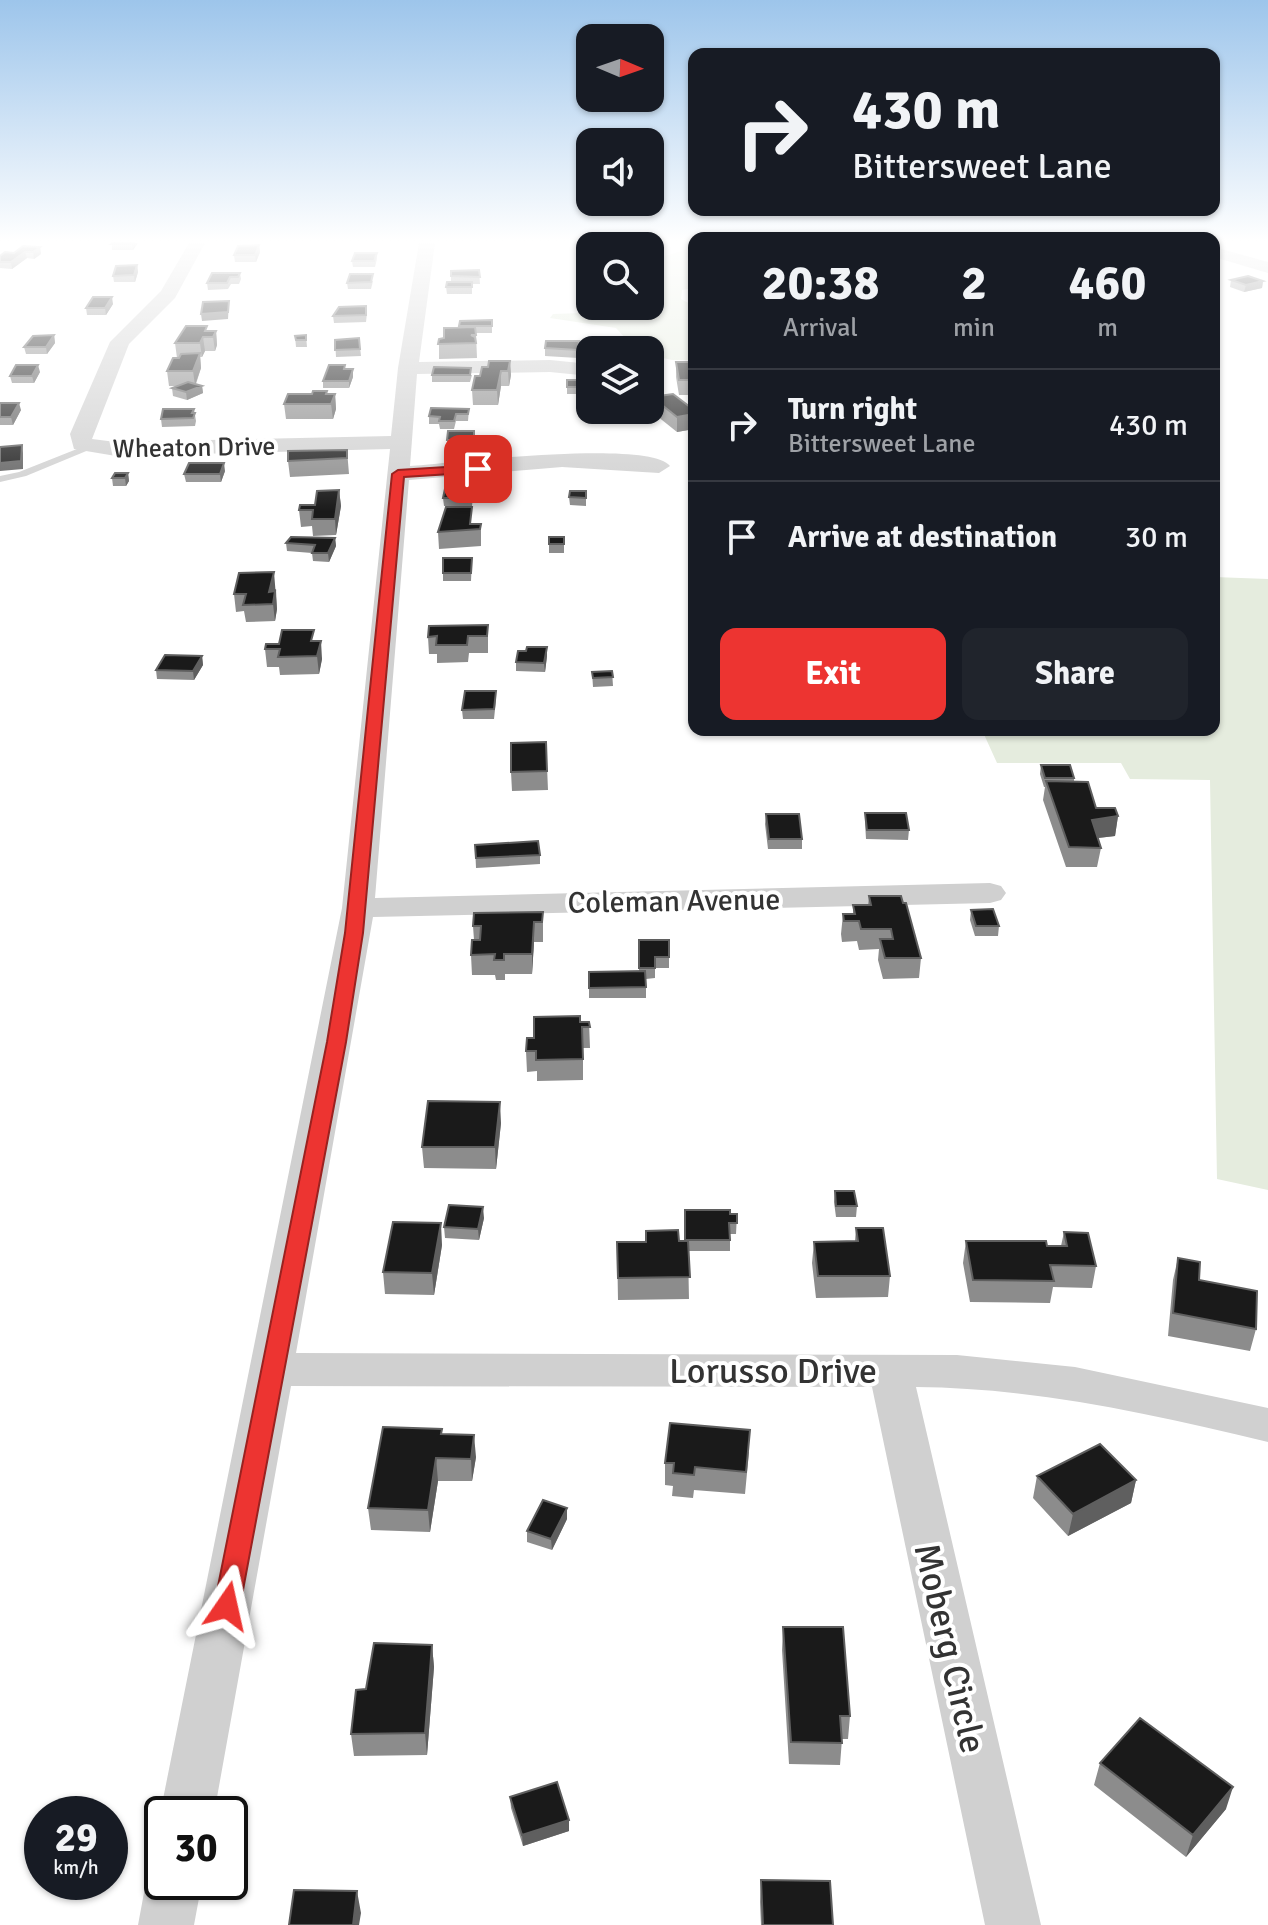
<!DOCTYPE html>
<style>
:root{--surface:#171b24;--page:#20242c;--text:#f1f3f6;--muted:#9ea1a6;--line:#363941;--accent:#ed3431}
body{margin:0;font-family:Signika,sans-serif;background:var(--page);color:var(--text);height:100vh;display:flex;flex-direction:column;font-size:30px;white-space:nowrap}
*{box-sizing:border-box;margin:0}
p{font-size:26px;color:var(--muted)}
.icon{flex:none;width:44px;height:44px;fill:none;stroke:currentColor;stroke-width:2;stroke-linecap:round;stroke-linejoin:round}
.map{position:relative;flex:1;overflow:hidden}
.drawer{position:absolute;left:688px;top:232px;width:532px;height:504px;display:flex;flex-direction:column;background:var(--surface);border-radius:16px;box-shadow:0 2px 6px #0004}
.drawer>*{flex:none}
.guide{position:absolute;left:688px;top:48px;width:532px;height:168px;border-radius:16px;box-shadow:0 2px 6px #0004;background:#171b24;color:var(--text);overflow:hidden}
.needle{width:52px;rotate:92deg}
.controls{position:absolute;left:576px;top:24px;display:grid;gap:16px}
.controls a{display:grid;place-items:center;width:88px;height:88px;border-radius:16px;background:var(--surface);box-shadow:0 2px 6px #0004;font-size:40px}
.speed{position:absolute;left:24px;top:1796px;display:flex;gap:16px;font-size:40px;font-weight:700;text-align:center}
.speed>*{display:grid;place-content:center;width:104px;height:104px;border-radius:50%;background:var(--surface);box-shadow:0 2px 6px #0004;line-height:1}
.speed small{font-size:20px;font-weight:400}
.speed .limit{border:4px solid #111;border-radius:12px;background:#fff;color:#111}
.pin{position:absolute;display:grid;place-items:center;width:68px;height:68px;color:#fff;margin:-34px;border-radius:16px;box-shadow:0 4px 12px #0006}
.me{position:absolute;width:88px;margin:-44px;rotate:11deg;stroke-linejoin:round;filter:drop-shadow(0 0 6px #0008)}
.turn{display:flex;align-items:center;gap:28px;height:168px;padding:0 32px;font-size:36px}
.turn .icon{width:104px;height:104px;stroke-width:2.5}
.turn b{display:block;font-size:56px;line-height:68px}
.eta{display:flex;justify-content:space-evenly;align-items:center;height:136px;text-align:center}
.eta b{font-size:48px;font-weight:700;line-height:56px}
.action{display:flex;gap:16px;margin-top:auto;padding:16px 32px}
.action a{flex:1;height:92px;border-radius:16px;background:var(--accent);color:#fff;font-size:32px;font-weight:700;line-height:92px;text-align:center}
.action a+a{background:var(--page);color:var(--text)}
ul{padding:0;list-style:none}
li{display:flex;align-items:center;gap:24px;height:112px;padding:0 32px;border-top:2px solid var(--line)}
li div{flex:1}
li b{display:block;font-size:30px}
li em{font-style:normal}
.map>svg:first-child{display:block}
.green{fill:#e5ecde}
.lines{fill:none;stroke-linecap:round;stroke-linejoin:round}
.lane{fill:#d0d0d0;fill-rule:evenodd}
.street{fill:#d0d0d0;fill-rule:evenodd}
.wall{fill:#8c8c8c}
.shaded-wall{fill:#5f5f5f}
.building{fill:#1a1a1a;stroke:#5f5f5f;stroke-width:2}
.route{fill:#ed3431;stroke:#9a2220;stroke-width:2}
.labels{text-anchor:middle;stroke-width:8;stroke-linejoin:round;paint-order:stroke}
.far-street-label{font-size:26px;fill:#333;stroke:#fff}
.street-label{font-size:30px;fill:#333;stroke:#fff}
.near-street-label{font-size:36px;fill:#333;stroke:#fff}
</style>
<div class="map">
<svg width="1268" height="1925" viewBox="0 0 1268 1925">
<rect width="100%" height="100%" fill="#fff"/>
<path class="green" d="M685,250H694V288L682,290L681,299L694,306V360H672L650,355V350H636L616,328L550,318L553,314L582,313L610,306H650V256L662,257Z
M1214,577L1268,579V1190L1217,1179L1210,780L1130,779L1121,763H997L982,730H1214Z"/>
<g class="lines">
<path class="lane" d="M87,445L96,447L26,476L0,482V476L19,472Z"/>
<path class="street" d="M189,243H205L175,298L129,344L92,439L116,442L391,436L398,368L419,243H435L419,362L550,360L590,364V376L550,372L417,374L410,466C450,463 649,439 670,466L659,473L562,467L409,480L375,898L990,883L1001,886L1006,893L1001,900L990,903L373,917L296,1353L957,1355L1075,1367L1268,1408V1442C1152,1414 1036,1388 916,1387L1041,1925H985L872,1387L291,1386L214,1814H162V1819L160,1814L342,908L390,449L116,456L74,449L70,434L110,342L161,291Z
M1214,247L1268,262V273L1214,257Z
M162,1860V1882H202L194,1925H138L146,1882L154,1863Z"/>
</g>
<path class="wall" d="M112,243H138L133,250H112Z
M259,245L260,252L256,262H235L234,255Z
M40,247L41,254L34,259L27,258L12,269L0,268V256Z
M377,253V259L375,267H353L352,261Z
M137,265L138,272L135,282H114L113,276Z
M479,270L480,284H472V294H447L446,287L451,282V271Z
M240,273L241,279L239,284H231L228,289L208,290L207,283Z
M1231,280L1263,281L1262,288L1244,292L1230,287Z
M373,281L371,289H348L347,283Z
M113,304L106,315H87L86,308Z
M367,313L366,322L334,323L333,316Z
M492,320V333H476L477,358L439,359V339L444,338L459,327Z
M208,331H216L217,345L215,351H205L202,357H200L201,368L196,384L202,386L203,393L187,400L173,396L172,388L178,386H169L167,371L177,358L175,343Z
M54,335L55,343L47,354H26L24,347Z
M306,335L307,347H296L295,336Z
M359,338L361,356L336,357L335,340Z
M579,341L578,358L545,356V348Z
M510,361L511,375L509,386H501L498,405H473L472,390L480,376L488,367Z
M676,362H694V395H679L676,377Z
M40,372L34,383H12L10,376Z
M432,375H472L470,382H432Z
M353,377L349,388H323V381Z
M567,380H588V394H567Z
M327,391V394H335L336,409L333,419H286L284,404L312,394Z
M652,397L694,414V429L677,432L652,412Z
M0,403L21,410L13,425H0Z
M194,409L196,421L195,426L162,427L161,419Z
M469,409L468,421H456L454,429H440L439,424H429V416Z
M474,431V448H447V440Z
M347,450L349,474L290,477L288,461Z
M225,471L221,482H186L184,474Z
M482,471L481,487H474L472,506H444L443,498L460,484V478Z
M128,473L129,481L126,486H113L112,478Z
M339,490L341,506L336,535L313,536L312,526L301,527L299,510L315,505Z
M586,491V506L570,505L569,497Z
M473,524H481V546L439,549L438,532Z
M549,537H564V553H549Z
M335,538L336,546L329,562L313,561L312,553L287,551L286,543Z
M472,558L471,581H443V573Z
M276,589L277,609L275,621L246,622L244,611L236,612L234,594Z
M488,625V653H469L468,662L437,663V654H429L428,637Z
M315,641L322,659L319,674L280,675L279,667H267L265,649Z
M547,647V656L545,672L516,671V662Z
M202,656L203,665L194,680L157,679L156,670Z
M612,671L613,686L593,687L592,672Z
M496,691V700L494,719H463L462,710Z
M546,742L548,790L512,791L511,772Z
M1041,765L1074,778V781L1096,808L1118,816L1115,836L1098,838L1101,848L1097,867H1066L1043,800L1045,787H1044L1040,774Z
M865,813L909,830L908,840L866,839L865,822Z
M766,814L802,839V849H768L765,824Z
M475,845L540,855V864L476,868Z
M869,896L921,958L919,978L883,979L878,960L879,949L859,950L857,941L842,942L841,934L843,914H853V905H868Z
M971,910L999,926L998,936H975L970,920Z
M543,912V942H534L532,974H505V980H496L495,975H472L471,955L474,940L473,926Z
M639,940H669V968H655V978L646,979V998H589V972L639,971Z
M580,1022H589L590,1048H583V1080L537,1081V1071L527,1072L526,1051L534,1038Z
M501,1123L496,1169L424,1168L422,1147Z
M835,1191L857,1206L856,1217H836L834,1202Z
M685,1210L737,1214L736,1234H730V1251H688L689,1299L618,1300L617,1242H646V1231L679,1241H684Z
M484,1218L479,1240L445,1238L444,1227Z
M856,1228L890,1276L888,1297L816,1298L812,1263L814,1242L855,1241Z
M1064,1232L1096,1266L1092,1288L1053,1287L1050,1303L970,1302L963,1263L966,1241L1061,1246Z
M442,1245L434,1295L385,1294L383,1272Z
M1178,1258L1199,1280L1256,1329L1250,1351L1168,1336L1173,1280Z
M443,1434L476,1457L472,1481H438L430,1532L371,1530L368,1508Z
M749,1452L745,1494L694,1490L693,1498L672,1496L673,1486L665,1485V1463Z
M1037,1476L1136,1480L1131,1503L1068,1536L1033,1498Z
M567,1519L552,1550L527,1542V1531Z
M783,1627L850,1716L848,1739H842L840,1765L789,1764L782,1650Z
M432,1645L434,1667L427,1755L354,1756L351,1734Z
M1100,1763L1226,1809L1186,1857L1094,1785Z
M510,1797L569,1820V1831L523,1846L511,1808Z
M761,1880L833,1925H761L760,1902Z"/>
<path class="shaded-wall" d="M133,243H138L133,250L132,244Z
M259,245L260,252L256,262L255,255Z
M40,247L41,254L34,259L33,252Z
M25,252L27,258L12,269L11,262Z
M137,265L138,272L135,282L134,275Z
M1263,281L1262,288L1244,292L1246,285Z
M112,297L113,304L106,315L105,308Z
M229,301L228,319L202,321L201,314Z
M216,331L217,345L215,351L213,337Z
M54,335L55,343L47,354L46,347Z
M203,337L205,351L202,357L200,343Z
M200,353L201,368L195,385L193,371Z
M510,361L511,375L509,386L508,371Z
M38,365L40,372L34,383L32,376Z
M353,369V377L349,388V381Z
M501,371V386L498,405L497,390Z
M202,386L203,393L187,400L186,392Z
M335,394L336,409L333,419L331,404Z
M19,403L21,410L13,425L11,417Z
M694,414V429L677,432V417Z
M22,445L23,453V469L0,471V463Z
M224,463L225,471L221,482L220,474Z
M128,473L129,481L126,486L125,478Z
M339,490L341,506L336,535L335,519Z
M335,538L336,546L329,562L328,553Z
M274,572L277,609L275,621L273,604L269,592Z
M321,641L322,659L319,674L317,656Z
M547,647V656L545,672L544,663Z
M202,656L203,665L194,680L193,671Z
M1118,816L1115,836L1089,839L1092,820Z
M534,922V942L532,974V954Z
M500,1102L501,1123L496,1169L495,1147Z
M483,1207L484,1218L479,1240L478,1229Z
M441,1223L442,1245L434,1295L432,1273Z
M474,1435L476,1457L472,1481L471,1459Z
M436,1458L438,1481L430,1532L428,1510Z
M1136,1480L1131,1503L1068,1536L1073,1514Z
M567,1508V1519L552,1550L551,1539Z
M432,1645L434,1667L427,1755L425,1733Z
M1233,1787L1226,1809L1186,1857L1193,1835Z
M569,1820V1831L523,1846L522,1835Z
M357,1891L361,1913L359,1925H353Z"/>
<path class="building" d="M112,243H133L132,244H111Z
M259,245L255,255H234L238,246Z
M23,246L40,247L33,252H25L11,262H0V256L5,252L14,253Z
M355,253H377L374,261H352Z
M137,265L134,275L113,276L116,266Z
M479,270L480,277L451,276V271Z
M212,273H240L238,277H230L227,283H207Z
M350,274H373L371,282L347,283Z
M1248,276L1263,281L1246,285L1231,280Z
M447,282H472V287H446Z
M93,297H112L105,308H86Z
M229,301L228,312L201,314L203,302Z
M366,306V315L333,316L339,307Z
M492,320V326H459L460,321Z
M186,326H207L205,331H216L213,337H203L200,343H175Z
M475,327L476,335H471L475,337L476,343L438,344L439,339L444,338V328Z
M54,335L46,347H24L33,336Z
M306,335V340H296L295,336Z
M359,338L360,349L335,350V340Z
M546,341H579L578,350L545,348Z
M200,353L193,371H167L173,358H179L181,354Z
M489,361H510L508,371H501L497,390H472L475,376H480L482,367H488Z
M676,362H694V380H679Z
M16,365H38L32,376H10Z
M329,365H345L344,369H353L349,381H323Z
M434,367L471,368L470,375H432Z
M567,380H588V387H567Z
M188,382L202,386L186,392L172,388Z
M313,391H327L326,394H335L331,404H284L288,394H312Z
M673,394L694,410V414L677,417L652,397Z
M0,403H19L11,417H0Z
M431,408L469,409L468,414H456L454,421H439L440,417L429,416Z
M163,409H194L192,413H195L193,418L161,419Z
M448,431H474V440H447Z
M22,445L21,461L0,463V447Z
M347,450V458L288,461V451Z
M189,463H224L220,474H184Z
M461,471H482L480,479L460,478Z
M115,473H128L125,478H112Z
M446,484H474L472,498H443Z
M339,490L335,519H312L313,510H299L300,505H315L317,491Z
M570,491H586V498L569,497Z
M446,507H472L470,524H481L480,529L438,532Z
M291,537L335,538L328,553H312L315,545L286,543Z
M549,537H564V544H549Z
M443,558H472L471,573H443Z
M274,572L269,592L275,591L273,604L243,605L246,594H234L239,573Z
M488,625L487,636H468L467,645H436L437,636L428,637L429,626Z
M282,630H314L311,641H321L317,656L278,657L280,649H265L266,644H279Z
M527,647H547L544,663L516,662L518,651H526Z
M165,655L202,656L193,671L156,670Z
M612,671L613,677L593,678L592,672Z
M465,691H496L494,709L462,710Z
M546,742L547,771L511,772V743Z
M1041,765H1070L1074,778H1045Z
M1046,781L1088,782L1096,808H1115L1118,816L1092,820L1101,848L1069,847Z
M865,813H906L909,830H867Z
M766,814H799L802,839H769Z
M538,841L540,855L476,858L475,845Z
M869,896H901L903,903H906L921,958H885L880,939H893L891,929H861L859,921H844L843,914H855L853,905H871Z
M993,909L999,926H976L971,910Z
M543,912L542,922H534L532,954H504V960H494L495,954L471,955L472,940H480L481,926H473L474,913Z
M639,940H669V957H655V968H639Z
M645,971L646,987L589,988V972Z
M580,1016V1022H589L590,1027H582L583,1059L536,1060V1051H526L527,1038H534V1017Z
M428,1101L500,1102L495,1147H422Z
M835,1191H854L857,1206H836Z
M449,1205L483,1207L478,1229L444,1227Z
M685,1210H730V1214H737V1223H729L730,1240H685Z
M393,1222L441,1223L432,1273L383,1272Z
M856,1228H883L890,1276H818L814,1242L858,1241Z
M678,1230L679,1241H688L690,1277L618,1278L617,1242H646V1231Z
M1064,1232L1088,1233L1096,1266L1050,1265L1054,1281L973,1280L966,1241H1046L1047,1246H1067Z
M1178,1258L1200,1262L1199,1280L1257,1291L1256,1329L1173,1313Z
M670,1423L750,1430L746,1472L695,1467L694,1475L673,1473L674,1463H665Z
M383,1427L442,1429L441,1434L474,1435L471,1459L436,1458L428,1510L368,1508Z
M1100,1444L1136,1480L1073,1514L1037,1476Z
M543,1500L567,1508L551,1539L527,1531Z
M783,1627H843L850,1716H840L842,1743L791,1742Z
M374,1643L432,1645L425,1733L351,1734L356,1690L366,1689Z
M1140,1718L1233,1787L1193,1835L1100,1763Z
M557,1782L569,1820L522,1835L510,1797Z
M761,1880L830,1881L833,1925H763Z
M294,1890L357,1891L353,1925H289Z"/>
<linearGradient id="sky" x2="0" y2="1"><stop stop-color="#9dc5eb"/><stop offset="0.47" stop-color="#fff"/><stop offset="1" stop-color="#fff" stop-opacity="0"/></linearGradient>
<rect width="1268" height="512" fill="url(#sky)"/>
<path class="route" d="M478,465L484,469L482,472L404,477L363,933L346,1042L240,1606L237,1614L227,1618L218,1614L214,1606L327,1042L345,933L392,474L398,470Z"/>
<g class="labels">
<g class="far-street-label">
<text transform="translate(194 447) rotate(-1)" y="9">Wheaton Drive</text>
</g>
<g class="street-label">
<text transform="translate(674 901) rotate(-1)" y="10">Coleman Avenue</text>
</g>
<g class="near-street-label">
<text x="773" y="1383">Lorusso Drive</text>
<text transform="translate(951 1648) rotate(77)" y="13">Moberg Circle</text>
</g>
</g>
</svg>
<div class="controls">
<a><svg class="needle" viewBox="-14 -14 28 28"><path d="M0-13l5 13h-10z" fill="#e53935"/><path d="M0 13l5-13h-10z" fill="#9ea1a6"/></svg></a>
<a><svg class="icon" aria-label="sound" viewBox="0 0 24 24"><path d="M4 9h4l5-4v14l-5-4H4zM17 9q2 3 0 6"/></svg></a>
<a><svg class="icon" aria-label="search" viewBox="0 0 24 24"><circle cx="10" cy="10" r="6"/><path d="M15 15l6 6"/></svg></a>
<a><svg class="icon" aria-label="layers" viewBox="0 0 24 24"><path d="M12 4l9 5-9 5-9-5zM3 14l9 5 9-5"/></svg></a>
</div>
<div class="speed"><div>29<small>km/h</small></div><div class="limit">30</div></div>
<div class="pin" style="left:478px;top:469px;background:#d93025"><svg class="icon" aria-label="arrive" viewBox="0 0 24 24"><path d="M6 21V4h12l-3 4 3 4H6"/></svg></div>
<svg class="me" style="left:227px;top:1606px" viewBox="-20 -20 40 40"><path d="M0-17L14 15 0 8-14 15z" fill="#ed3431" stroke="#fff" stroke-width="4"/></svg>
<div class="guide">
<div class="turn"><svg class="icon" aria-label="right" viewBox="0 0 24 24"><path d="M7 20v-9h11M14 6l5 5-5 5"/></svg><div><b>430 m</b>Bittersweet Lane</div></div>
</div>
<section class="drawer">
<div class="eta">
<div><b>20:38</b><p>Arrival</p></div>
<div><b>2</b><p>min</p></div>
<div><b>460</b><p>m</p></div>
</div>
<ul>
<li><svg class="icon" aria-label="right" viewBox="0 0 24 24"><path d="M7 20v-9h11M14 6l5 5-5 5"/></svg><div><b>Turn right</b><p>Bittersweet Lane</p></div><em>430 m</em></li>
<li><svg class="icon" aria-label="arrive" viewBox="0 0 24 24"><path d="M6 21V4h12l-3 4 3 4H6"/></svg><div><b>Arrive at destination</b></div><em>30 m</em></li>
</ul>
<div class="action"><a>Exit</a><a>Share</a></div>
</section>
</div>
